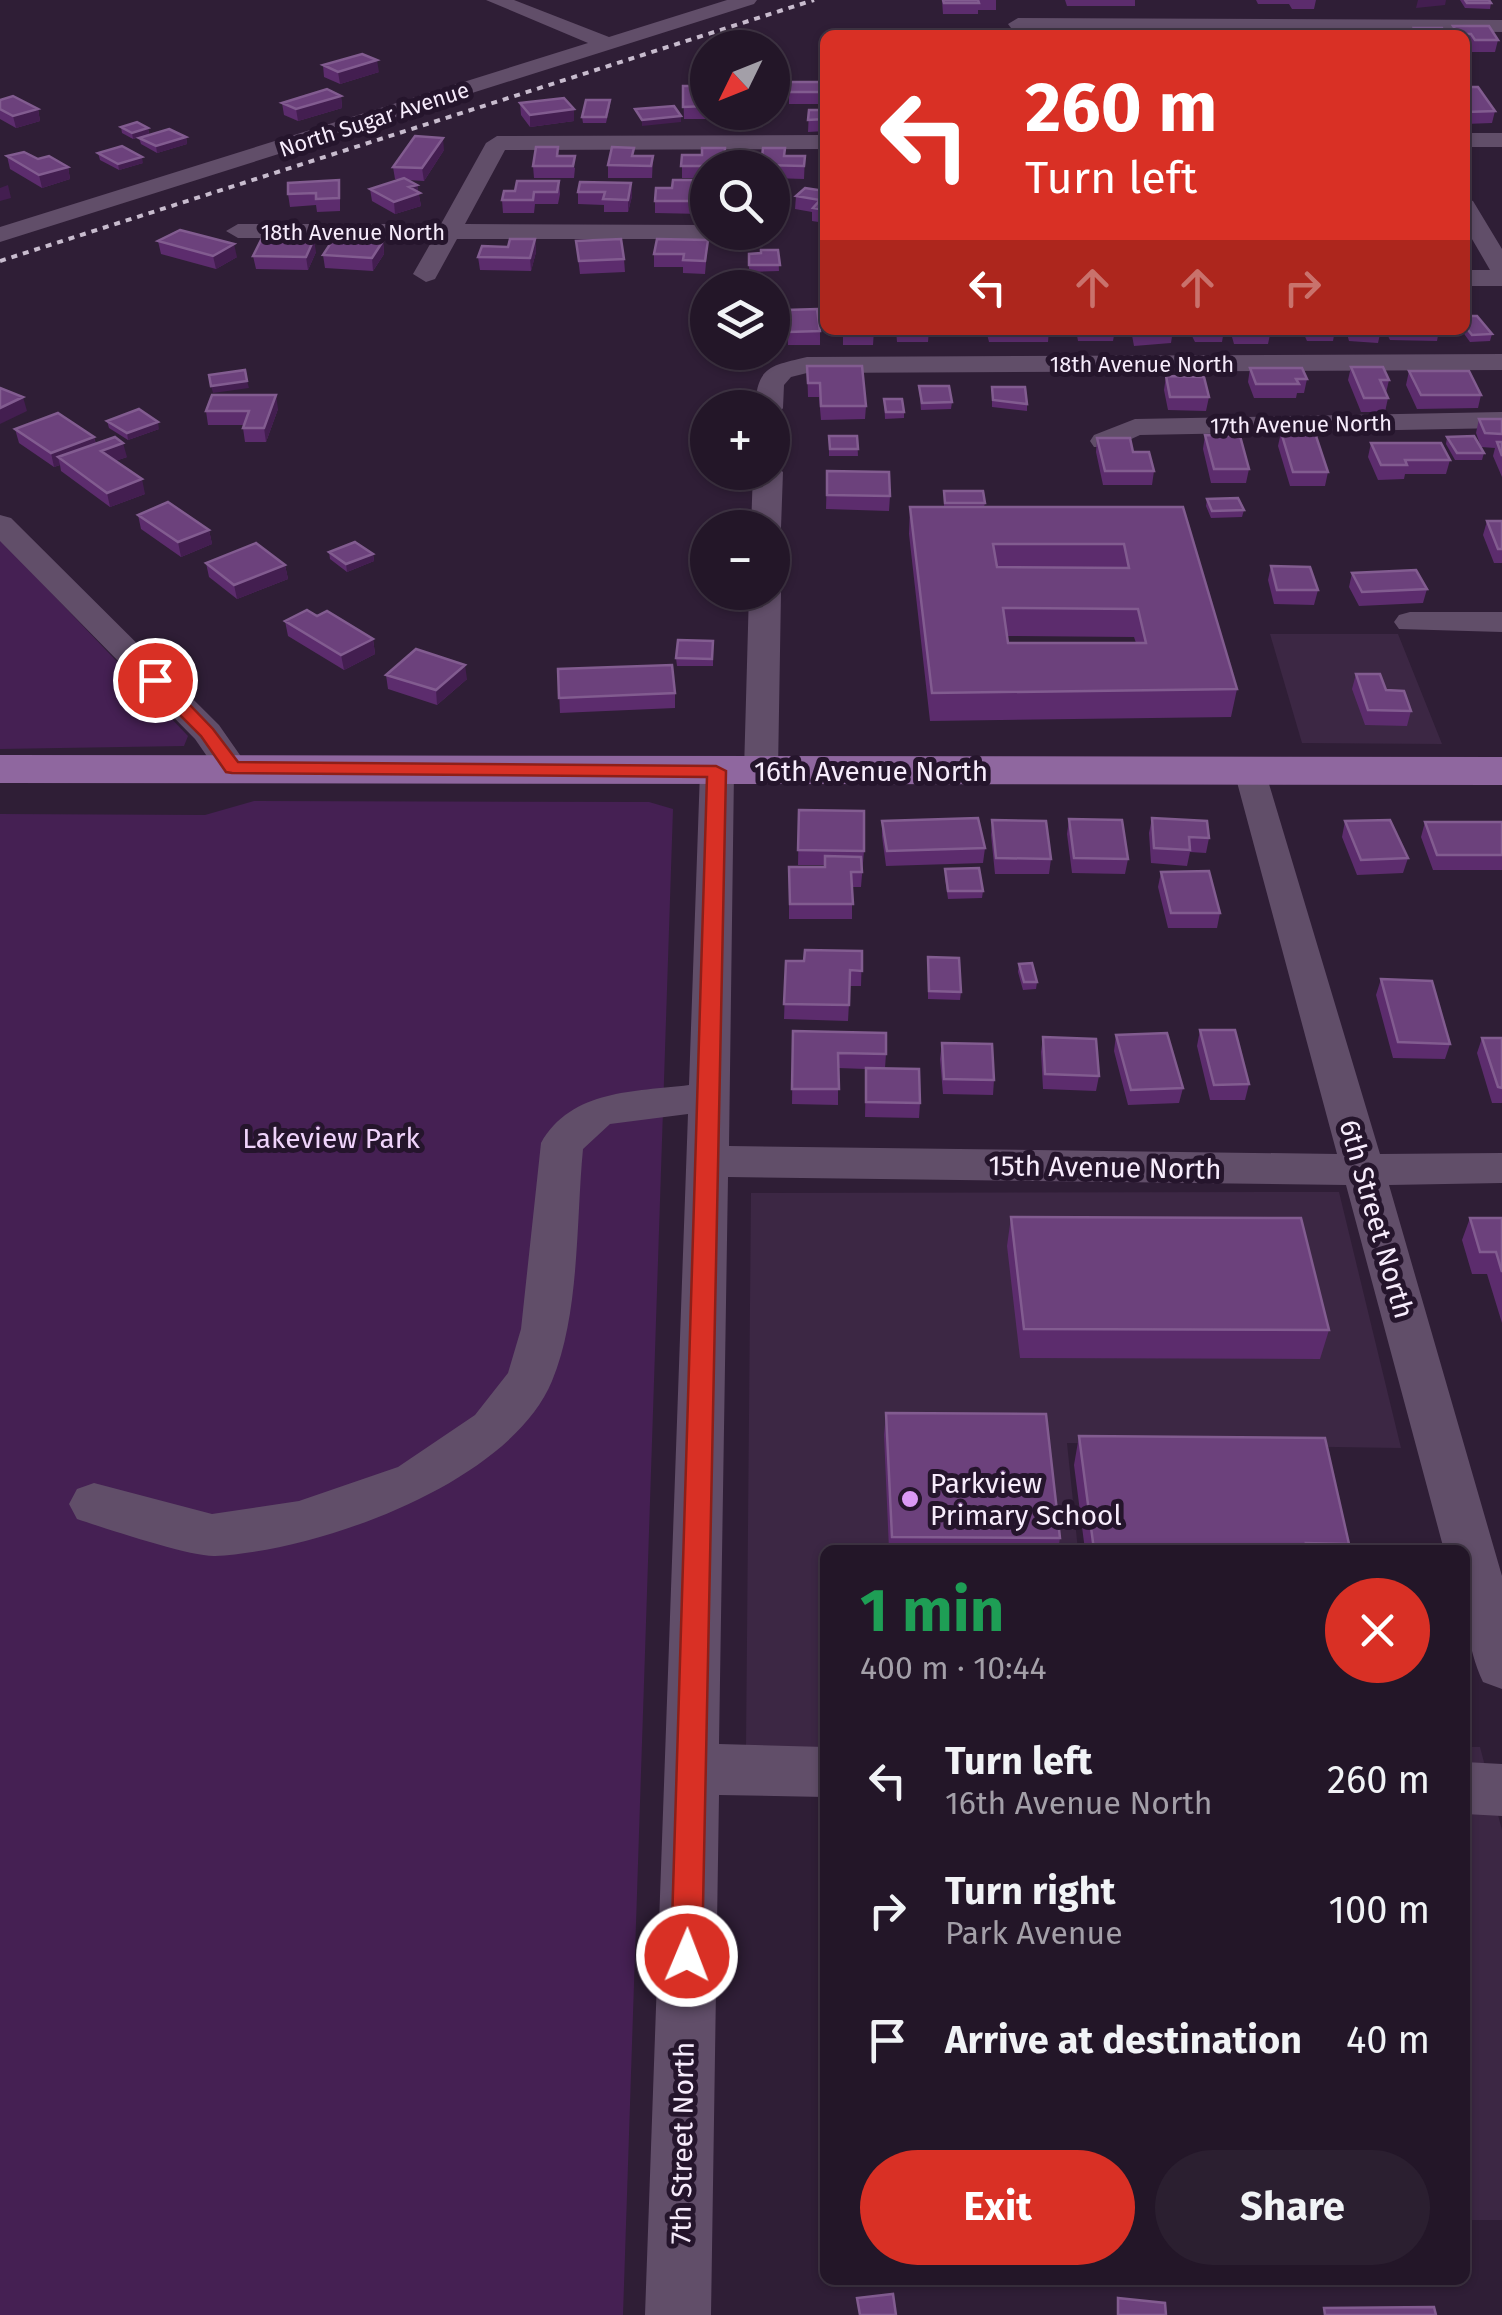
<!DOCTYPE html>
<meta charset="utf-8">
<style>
:root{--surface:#231628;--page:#2b1f30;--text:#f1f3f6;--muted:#a39fa8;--line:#403545;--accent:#d93025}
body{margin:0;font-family:"Fira Sans",sans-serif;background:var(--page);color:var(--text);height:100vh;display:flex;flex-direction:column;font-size:38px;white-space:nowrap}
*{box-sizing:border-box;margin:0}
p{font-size:32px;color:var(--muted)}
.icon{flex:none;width:55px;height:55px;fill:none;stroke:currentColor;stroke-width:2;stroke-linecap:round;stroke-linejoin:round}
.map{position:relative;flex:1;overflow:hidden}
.panel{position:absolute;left:820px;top:1545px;width:650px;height:740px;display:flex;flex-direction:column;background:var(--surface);border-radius:15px;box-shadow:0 2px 8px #0004,0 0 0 2px var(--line)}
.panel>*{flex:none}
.top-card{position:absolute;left:820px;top:30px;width:650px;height:305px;border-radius:15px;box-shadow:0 2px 8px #0004,0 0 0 2px var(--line);background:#d93025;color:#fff;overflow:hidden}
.needle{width:65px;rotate:227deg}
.fabs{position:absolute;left:690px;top:30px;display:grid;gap:20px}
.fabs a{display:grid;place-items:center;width:100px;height:100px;border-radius:50%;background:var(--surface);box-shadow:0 2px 8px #0004,0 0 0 2px var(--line);font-size:50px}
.pin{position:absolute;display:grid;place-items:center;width:85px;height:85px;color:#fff;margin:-42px;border:5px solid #fff;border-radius:50%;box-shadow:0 2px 10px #0007}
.me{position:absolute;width:110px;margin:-55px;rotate:1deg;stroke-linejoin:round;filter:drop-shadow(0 0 8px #0008)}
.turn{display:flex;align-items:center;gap:35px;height:210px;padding:0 40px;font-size:45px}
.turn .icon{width:130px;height:130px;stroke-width:2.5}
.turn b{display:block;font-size:70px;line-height:85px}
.lanes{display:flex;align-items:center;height:95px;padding:0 40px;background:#0003;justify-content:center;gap:50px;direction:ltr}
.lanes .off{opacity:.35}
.round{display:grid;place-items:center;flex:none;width:105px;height:105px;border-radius:52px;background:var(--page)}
.headline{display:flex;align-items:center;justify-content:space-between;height:170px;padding:0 40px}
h1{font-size:60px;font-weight:700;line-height:75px;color:#1e9e55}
.button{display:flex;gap:20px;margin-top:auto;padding:20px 40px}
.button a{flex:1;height:115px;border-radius:60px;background:var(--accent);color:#fff;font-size:40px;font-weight:700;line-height:115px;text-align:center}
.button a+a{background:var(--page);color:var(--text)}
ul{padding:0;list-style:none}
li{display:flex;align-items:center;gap:30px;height:130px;padding:0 40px}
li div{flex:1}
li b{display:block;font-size:38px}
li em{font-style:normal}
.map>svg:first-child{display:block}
.built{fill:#3c2744}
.green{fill:#452053}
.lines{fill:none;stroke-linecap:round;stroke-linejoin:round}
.minor{fill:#614e69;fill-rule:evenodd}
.major{fill:#8f679f;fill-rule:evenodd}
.rail{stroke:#c8bcce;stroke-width:4;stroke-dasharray:6 6;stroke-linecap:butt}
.wall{fill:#5c2c6d;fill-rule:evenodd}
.shaded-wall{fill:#431e50}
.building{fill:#6c417c;stroke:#825c90;stroke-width:2.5;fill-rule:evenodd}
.route{fill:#d93025;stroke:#8d1f18;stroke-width:2.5}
.poi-dot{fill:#db99f5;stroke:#25152c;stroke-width:4}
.labels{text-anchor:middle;stroke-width:10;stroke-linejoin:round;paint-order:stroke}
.far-street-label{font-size:22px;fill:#f7ecfc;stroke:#25152c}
.street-label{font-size:28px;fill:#f7ecfc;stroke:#25152c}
.park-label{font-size:28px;fill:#f0d4fb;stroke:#25152c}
.poi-label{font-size:28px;fill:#f7ecfc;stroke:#25152c;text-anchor:start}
</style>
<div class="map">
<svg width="1502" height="2315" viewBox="0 0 1502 2315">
<rect width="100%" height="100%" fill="#2f1e36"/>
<path class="built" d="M1270,634H1398L1442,744L1302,743Z
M1339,1192L1401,1448L1067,1443L1078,1550H825V1748H746L751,1193Z
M1465,1747H1480L1502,1830V2220H1465Z"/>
<path class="green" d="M0,539L188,736L184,746L0,749Z
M254,801L649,802L673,809L623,2315H0V814L205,815Z"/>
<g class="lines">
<path class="minor" d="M486,0H514L609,37L727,0H757L754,4L0,242V227L588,43Z
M1018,18L1502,20V32L1011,28L1008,24Z
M1465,133H1502V147H1465Z
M825,135V149L505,150L465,224L708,225V232H720L708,239H457L435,279L426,282L413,274L433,239L238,238L226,231L238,224H441L486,143L497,136Z
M1465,199L1473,201L1502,249V286H1465V270H1490L1465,227Z
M1502,354V370L807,373L791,377L784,385L783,408L779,414L772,415V408H755C757,366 770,366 807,357Z
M1502,412V428L1140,435L1114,447H1094L1090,441L1094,435L1135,419Z
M772,464L783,472L781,528L772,535V528H751L753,472H772Z
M0,515L11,518L219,725L249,768L244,775L232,778L220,775L195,739L0,541Z
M772,584L781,592L778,771L773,778L761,781L749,778L744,771L749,592H772Z
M1410,612H1502V632L1399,629L1394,622L1399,615Z
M717,761L729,764L734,771L729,1146L1337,1154L1234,771L1239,764L1251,761L1263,764L1380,1154L1502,1153V1183L1389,1185L1502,1576V1689L1483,1682C1463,1639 1465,1597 1465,1550H1444L1346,1185L728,1177L719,1744L825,1747V1797L719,1795L711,2315H645L688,1114L610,1124L583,1149C576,1221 580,1314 552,1381C510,1483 319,1551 215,1556C191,1557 104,1528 77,1519L69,1504L77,1489L94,1483L212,1514L299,1501L398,1467L475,1415L508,1373L521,1329L541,1143C572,1089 634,1092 689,1085L700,771L705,764Z
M1465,1762L1502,1764V1816L1465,1814Z"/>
<path class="major" d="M0,755L1502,757V785L0,783Z"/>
<path class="rail" d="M0,261L814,0"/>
</g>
<path class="wall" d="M942,0H996V10H978V14H943Z
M1065,0H1135V6H1067Z
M1256,0H1316L1314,9H1292L1289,4H1258Z
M1460,0H1489L1491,3L1490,9L1465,8Z
M1453,26L1498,40L1495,52H1472L1468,46H1465V35H1451Z
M323,65L379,72L340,84L324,77Z
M789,82H825V104H789Z
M683,86H707L708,119H684Z
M1465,87L1495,111L1492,123L1465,124Z
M341,96L342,108L298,121L284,115L282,103Z
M0,100L38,109L40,121L16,128L0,119Z
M520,103L574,109V121L530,127L521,115Z
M610,106L606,123H583L582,117Z
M809,110H825V131L808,132Z
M729,112H756V118L730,119Z
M121,127L148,128L149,134L133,139L122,133Z
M186,137L187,144L157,153L141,144L139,138Z
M725,148V168H708V178H682V155H702Z
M763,148L785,156H805L804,179L772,178V168H761Z
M444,150L424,181L407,180L417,185L421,206L395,214L372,201L370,189L400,179H395L393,167Z
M98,153L143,163L119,170L100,160Z
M7,156L38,159L68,167L70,179L42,188L10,169Z
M559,156L575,168L574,178H534L533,166Z
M634,156H653L652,178H608V165Z
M559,181L560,194L558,204H535L534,213H503L502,200L515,191Z
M631,183L632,196L628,212H604V205L578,204V192Z
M693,184H704L703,214L655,213V201L672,188Z
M825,191V223L812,221V212L795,209L796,196Z
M340,193V211L317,212L316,205L290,207L288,194Z
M535,239L536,252L531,271L480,270L478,257Z
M708,240L705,274L683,273V267H654V254Z
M158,241L237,257L216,269L161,254Z
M383,241L384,254L373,271L325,268L323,255Z
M576,241L624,259L625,272L580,274Z
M778,250L779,271L749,272V254L761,253Z
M316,252L308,270L256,269L253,256Z
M786,310L820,331V345H788Z
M1465,316L1492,334L1490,341L1470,342L1462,331L1453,332L1452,330H1465Z
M843,330H874L873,345H843Z
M896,330H929L928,342H897Z
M986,330H1049L1048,342H989Z
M1076,330H1115L1113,341H1078Z
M1131,330H1173L1171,343L1134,346Z
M1189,330H1224L1222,342H1195Z
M1230,330H1271L1268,344H1234Z
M1302,330H1335L1333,341H1307Z
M1346,330H1381L1378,343L1349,341Z
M1385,330H1439L1437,341L1390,340Z
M807,366L866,406L865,419L821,420L819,397H808Z
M1351,367L1389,380L1386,393L1388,398L1385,412H1361L1348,380Z
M1250,368L1307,379L1304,393H1297L1296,398H1254L1248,382Z
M1409,371L1481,395L1478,408L1417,409L1406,385Z
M1166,376L1209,397L1206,411L1168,410L1164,390Z
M919,386L952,402L951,409L921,410Z
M992,387L1027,404V411L992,407Z
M884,399L904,412V418L885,419Z
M278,409L266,442H245L243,428L244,425H208L206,411Z
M1479,419H1502V477L1493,456L1495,448L1481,447L1476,433Z
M107,421L159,429L128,440L109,428Z
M15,429L94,437L96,444L127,457L115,461L145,494L110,507L61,471L60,465L54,467L19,443Z
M1281,432L1328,472L1325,486H1290L1278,446Z
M1205,435L1249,469L1246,483H1211L1203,449Z
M829,436H857L858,456H829Z
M1447,437L1484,453L1482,460H1455L1446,444Z
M1097,438L1154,471L1152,485H1103L1096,452Z
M1371,443L1450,460L1446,474H1405L1404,479L1378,480L1368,457Z
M827,471L890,496L889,511L826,509Z
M944,491L985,503L984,507H1183L1237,689L1231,717L930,721L909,534L910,507H944ZM1007,636L1134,637L1136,643H1008Z
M1207,499L1244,510L1242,517L1211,518L1206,506Z
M138,515L209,530L212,544L181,557L141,529Z
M1487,521H1502V563H1494L1483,535Z
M329,552L373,554L374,561L347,572L330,559Z
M206,563L285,565L288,579L237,599L209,577Z
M1271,566L1318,590L1314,605L1274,604L1268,580Z
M1352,573L1427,589L1423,603L1359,606L1349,587Z
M317,616L373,639L375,654L344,670L288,636L285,621Z
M713,641V666H677L676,658Z
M558,669L675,693V708L560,713Z
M1356,674L1386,690L1411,711L1407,726L1365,725L1352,689Z
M386,675L467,679L437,705L388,689Z
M799,810L864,851L861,887H852V919H789V867H825V865H798Z
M1152,818L1209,838L1206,853L1190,852L1187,866L1151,863L1149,833Z
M1069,819L1128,859L1125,874L1072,873L1067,834Z
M992,820L1051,859L1049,874H995L991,835Z
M882,821L985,848L983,863L886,866L882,836Z
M1345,821L1408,858L1403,873L1357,875L1342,837Z
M1425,822H1502V870H1433L1421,837Z
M945,869L983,891L982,898L948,899L945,877Z
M1161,872L1220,913L1217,928H1168L1158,887Z
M862,951L861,986H850L848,1021L784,1019L786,961H804Z
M928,957L961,992L960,1000L928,999Z
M1019,964L1037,982L1036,989L1023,990L1018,972Z
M1381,979L1450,1044L1445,1059L1393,1058L1376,995Z
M1200,1030L1249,1084L1245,1100H1210L1197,1046Z
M793,1031L886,1054L885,1068L920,1103L919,1118L865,1117L866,1069L838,1068V1105L792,1104Z
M1116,1035L1183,1088L1179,1103L1128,1105L1114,1051Z
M1043,1037L1099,1076L1096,1091L1043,1089L1041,1052Z
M1482,1038H1502V1103H1492L1477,1053Z
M942,1043L994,1080L993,1095L943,1094L940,1059Z
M1011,1217L1329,1330L1320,1359L1020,1358L1007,1246Z
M1470,1218H1502V1323L1487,1274H1472L1462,1240Z
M886,1413L1060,1538L1058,1550H889L884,1435Z
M1079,1436L1349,1544L1347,1550H1085L1074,1465Z"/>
<path class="shaded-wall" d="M1418,0H1446L1445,5L1416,8Z
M377,60L379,72L340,84L338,72Z
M341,96L342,108L298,121L296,109Z
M38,109L40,121L16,128L13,116Z
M574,109V121L530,127V115Z
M681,116V122L642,126V120Z
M148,128L149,134L133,139L132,133Z
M186,137L187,144L157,153L156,146Z
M443,138L444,150L424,181L422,168Z
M142,157L143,163L119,170L118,164Z
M68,167L70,179L42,188L39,175Z
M631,183L632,196L628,212V200Z
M8,185L11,198L0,201V188Z
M417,185L421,206L395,214L394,202L409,187Z
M314,239L316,252L308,270L306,257Z
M535,239L536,252L531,271L530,258Z
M383,241L384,254L373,271L372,258Z
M234,244L237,257L216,269L213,256Z
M247,381L249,388L213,393L211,386Z
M276,395L278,409L266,442L264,428Z
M23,397L27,411L0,424V408Z
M158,422L159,429L128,440L127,433Z
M94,437L97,451L58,457L60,465L54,467L51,453Z
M123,443L127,457L104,465L101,451Z
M142,479L145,494L110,507L107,493Z
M209,530L212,544L181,557L178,542Z
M373,554L374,561L347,572L346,564Z
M285,565L288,579L237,599L234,585Z
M373,639L375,654L344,670L341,655Z
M465,665L467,679L437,705L436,690Z"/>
<path class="building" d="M943,0H978L979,3H944Z
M1465,0H1489L1491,3H1467Z
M1453,26H1489L1498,40H1475L1471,34H1458Z
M1414,28H1442L1446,35H1418Z
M725,43L745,44V48H724Z
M362,54L377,60L338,72L323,65Z
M789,82H825V92H789Z
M683,86H707V106L683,107Z
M1465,87H1478L1495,111L1466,112Z
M327,89L341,96L296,109L282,103Z
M13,96L38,109L13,116L0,109V100Z
M564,98L574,109L530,115L520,103Z
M586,100H610L606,117H582Z
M674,106L681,116L642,120L635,109Z
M809,110H825V119L808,120Z
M137,122L148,128L132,133L121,127Z
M169,129L186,137L156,146L139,138Z
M415,136L443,138L422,168L393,167Z
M122,146L142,157L118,164L98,153Z
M536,147H558L557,156H575L573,166H533Z
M612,147L634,148L632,156H653L651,166L608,165Z
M702,148H725L724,166H681L682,155H702Z
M763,148H785L784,156H805L804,166L761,165Z
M24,152L38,159L49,156L68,167L39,175L7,156Z
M404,178L417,185L409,187L420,193L394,202L370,189Z
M339,180V198L316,199V193L288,194V183Z
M673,180H693V184H704L703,201H655L656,188H672Z
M517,181H559L557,192H534L533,200H502L504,191H515Z
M580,182L631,183L628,200L603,199L605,192H578Z
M805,188L825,191V210L813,208L820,200L796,196Z
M180,230L234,244L213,256L158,241Z
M262,238L314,239L306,257L253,256Z
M334,238L383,241L372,258L323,255Z
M510,239H535L530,258L478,257L482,246L508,247Z
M621,239L624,259L579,261L576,241Z
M657,239L708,240L705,261L683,260L684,254H654Z
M761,250H778L780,265H749V254L761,253Z
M817,309L820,331L788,332L786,310Z
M1465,316H1477L1492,334L1472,335L1465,326Z
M843,330H874V332L843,331Z
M1135,330H1167L1136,332Z
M807,366H862L866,406H821L820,383H808Z
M1351,367H1383L1389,380H1380L1388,398H1364Z
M1250,368H1302L1307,379H1296L1299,384H1256Z
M245,370L247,381L211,386L209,375Z
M1409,371H1469L1481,395H1421Z
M1166,376L1204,377L1209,397H1170Z
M919,386H949L952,402L922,403Z
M992,387H1025L1027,404L993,400Z
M0,388L23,397L0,408Z
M212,395H276L264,428H243L249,411H206Z
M884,399H902L904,412H886Z
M139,409L158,422L127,433L107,421Z
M58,413L94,437L51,453L15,429Z
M1479,419H1502V434L1485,433Z
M1281,432L1315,433L1328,472H1293Z
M1205,435L1240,436L1249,469H1214Z
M829,436H857L858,449H830Z
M1474,436L1484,453H1457L1447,437Z
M115,437L123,443L101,451L142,479L107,493L58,457Z
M1097,438H1130L1133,452H1149L1154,471H1105Z
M1497,442H1502V456Z
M1371,443H1441L1450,460H1405L1407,465H1381Z
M827,471L889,472L890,496L827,495Z
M944,491H983L985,503H945Z
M1238,498L1244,510L1212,511L1207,499Z
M168,502L209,530L178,542L138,515Z
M910,507H1183L1237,689L932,693ZM993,544H1124L1129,568L997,567ZM1003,608L1138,609L1146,643H1008Z
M1487,521H1502V549H1498Z
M355,542L373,554L346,564L329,552Z
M256,543L285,565L234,585L206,563Z
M1271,566L1310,567L1318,590H1277Z
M1416,570L1427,589L1362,592L1352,573Z
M307,610L317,616L327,611L373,639L341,655L285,621Z
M678,640L713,641L712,659L676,658Z
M416,649L465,665L436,690L386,675Z
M672,665L675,693L559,698L558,669Z
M1356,674H1380L1386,690L1404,691L1411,711L1368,710Z
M799,810L864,811V851L798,850Z
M978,818L985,848L887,851L882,821Z
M1152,818L1207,821L1209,838L1189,837L1190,850L1154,848Z
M1069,819L1122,820L1128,859L1074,858Z
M992,820L1046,821L1051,859L996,858Z
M1390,820L1408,858L1361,860L1345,821Z
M1425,822H1502V855H1437Z
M825,856L861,857L862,872H851L853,904H790L789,867H825Z
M979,868L983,891H948L945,869Z
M1209,871L1220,913H1171L1161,872Z
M805,950L862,951V971L850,970L849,1005L784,1004L786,961H804Z
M928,957L959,958L961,992L929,991Z
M1032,963L1037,982H1024L1019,964Z
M1381,979L1432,981L1450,1044L1398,1042Z
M1200,1030H1235L1249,1084L1214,1085Z
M793,1031L886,1033V1054L838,1053L839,1089H792Z
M1167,1033L1183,1088L1131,1090L1116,1035Z
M1043,1037L1096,1039L1099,1076L1045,1074Z
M1482,1038H1502V1088L1498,1087Z
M942,1043L992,1044L994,1080L944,1079Z
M866,1068L919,1069L920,1103L866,1102Z
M1011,1217L1301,1218L1329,1330L1024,1329Z
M1470,1218H1502V1272L1496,1252H1480Z
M886,1413L1046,1414L1060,1538L892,1537Z
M1079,1436L1325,1438L1349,1544L1306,1543L1308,1550H1094Z
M893,2294L896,2315H860L857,2298Z
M1118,2298L1165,2303L1166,2315H1118Z
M1434,2307L1436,2315H1325L1324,2308Z"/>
<path class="route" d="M155,675L162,676L213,729L238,762L716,766L726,771L702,1956L698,1967L687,1971L676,1967L671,1956L707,777L232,773L226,772L201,736L149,684V676Z"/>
<circle class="poi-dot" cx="910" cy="1499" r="10"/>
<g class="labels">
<g class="far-street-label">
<text transform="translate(374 119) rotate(-18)" y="8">North Sugar Avenue</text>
<text x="353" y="240">18th Avenue North</text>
<text x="1142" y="372">18th Avenue North</text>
<text transform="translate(1301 424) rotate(-1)" y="8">17th Avenue North</text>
</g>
<g class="street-label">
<text x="871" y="781">16th Avenue North</text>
<text transform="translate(1105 1167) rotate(1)" y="10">15th Avenue North</text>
<text transform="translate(1377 1219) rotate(74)" y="10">6th Street North</text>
<text transform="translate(682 2143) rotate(-89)" y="10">7th Street North</text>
</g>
<g class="park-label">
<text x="331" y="1148">Lakeview Park</text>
</g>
<g class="poi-label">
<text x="930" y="1493">Parkview<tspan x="930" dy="32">Primary School</tspan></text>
</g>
</g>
</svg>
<div class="fabs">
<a><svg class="needle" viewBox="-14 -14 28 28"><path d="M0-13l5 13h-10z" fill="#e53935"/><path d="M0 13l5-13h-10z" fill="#a39fa8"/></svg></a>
<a><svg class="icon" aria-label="search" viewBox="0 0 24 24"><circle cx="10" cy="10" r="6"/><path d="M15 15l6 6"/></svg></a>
<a><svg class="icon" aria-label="layers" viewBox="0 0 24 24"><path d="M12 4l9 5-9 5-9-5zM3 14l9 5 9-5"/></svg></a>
<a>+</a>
<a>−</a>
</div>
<div class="pin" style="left:155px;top:680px;background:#d93025"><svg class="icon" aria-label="arrive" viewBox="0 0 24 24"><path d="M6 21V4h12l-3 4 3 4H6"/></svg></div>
<svg class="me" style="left:687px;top:1956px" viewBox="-20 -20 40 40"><circle r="17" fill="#d93025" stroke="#fff" stroke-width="3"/><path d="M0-11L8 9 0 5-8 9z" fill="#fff"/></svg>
<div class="top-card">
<div class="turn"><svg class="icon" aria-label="left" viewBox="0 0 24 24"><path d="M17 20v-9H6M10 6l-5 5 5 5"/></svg><div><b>260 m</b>Turn left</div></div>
<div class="lanes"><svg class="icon" aria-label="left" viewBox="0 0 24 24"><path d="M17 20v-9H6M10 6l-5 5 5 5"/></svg><svg class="icon off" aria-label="ahead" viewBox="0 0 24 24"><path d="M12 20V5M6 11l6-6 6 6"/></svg><svg class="icon off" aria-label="ahead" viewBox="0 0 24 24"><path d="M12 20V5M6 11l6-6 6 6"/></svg><svg class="icon off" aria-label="right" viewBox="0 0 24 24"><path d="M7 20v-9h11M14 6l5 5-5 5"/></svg></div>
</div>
<section class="panel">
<div class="headline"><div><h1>1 min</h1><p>400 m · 10:44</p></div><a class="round" style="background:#d93025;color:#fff"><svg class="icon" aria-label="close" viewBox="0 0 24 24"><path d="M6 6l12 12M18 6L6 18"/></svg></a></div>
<ul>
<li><svg class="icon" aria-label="left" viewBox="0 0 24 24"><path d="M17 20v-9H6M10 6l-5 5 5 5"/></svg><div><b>Turn left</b><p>16th Avenue North</p></div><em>260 m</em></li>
<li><svg class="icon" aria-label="right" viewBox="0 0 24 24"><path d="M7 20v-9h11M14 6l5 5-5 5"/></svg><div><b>Turn right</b><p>Park Avenue</p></div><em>100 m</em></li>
<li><svg class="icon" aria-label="arrive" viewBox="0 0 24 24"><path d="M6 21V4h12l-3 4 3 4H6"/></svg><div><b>Arrive at destination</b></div><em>40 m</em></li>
</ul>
<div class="button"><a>Exit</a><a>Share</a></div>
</section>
</div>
